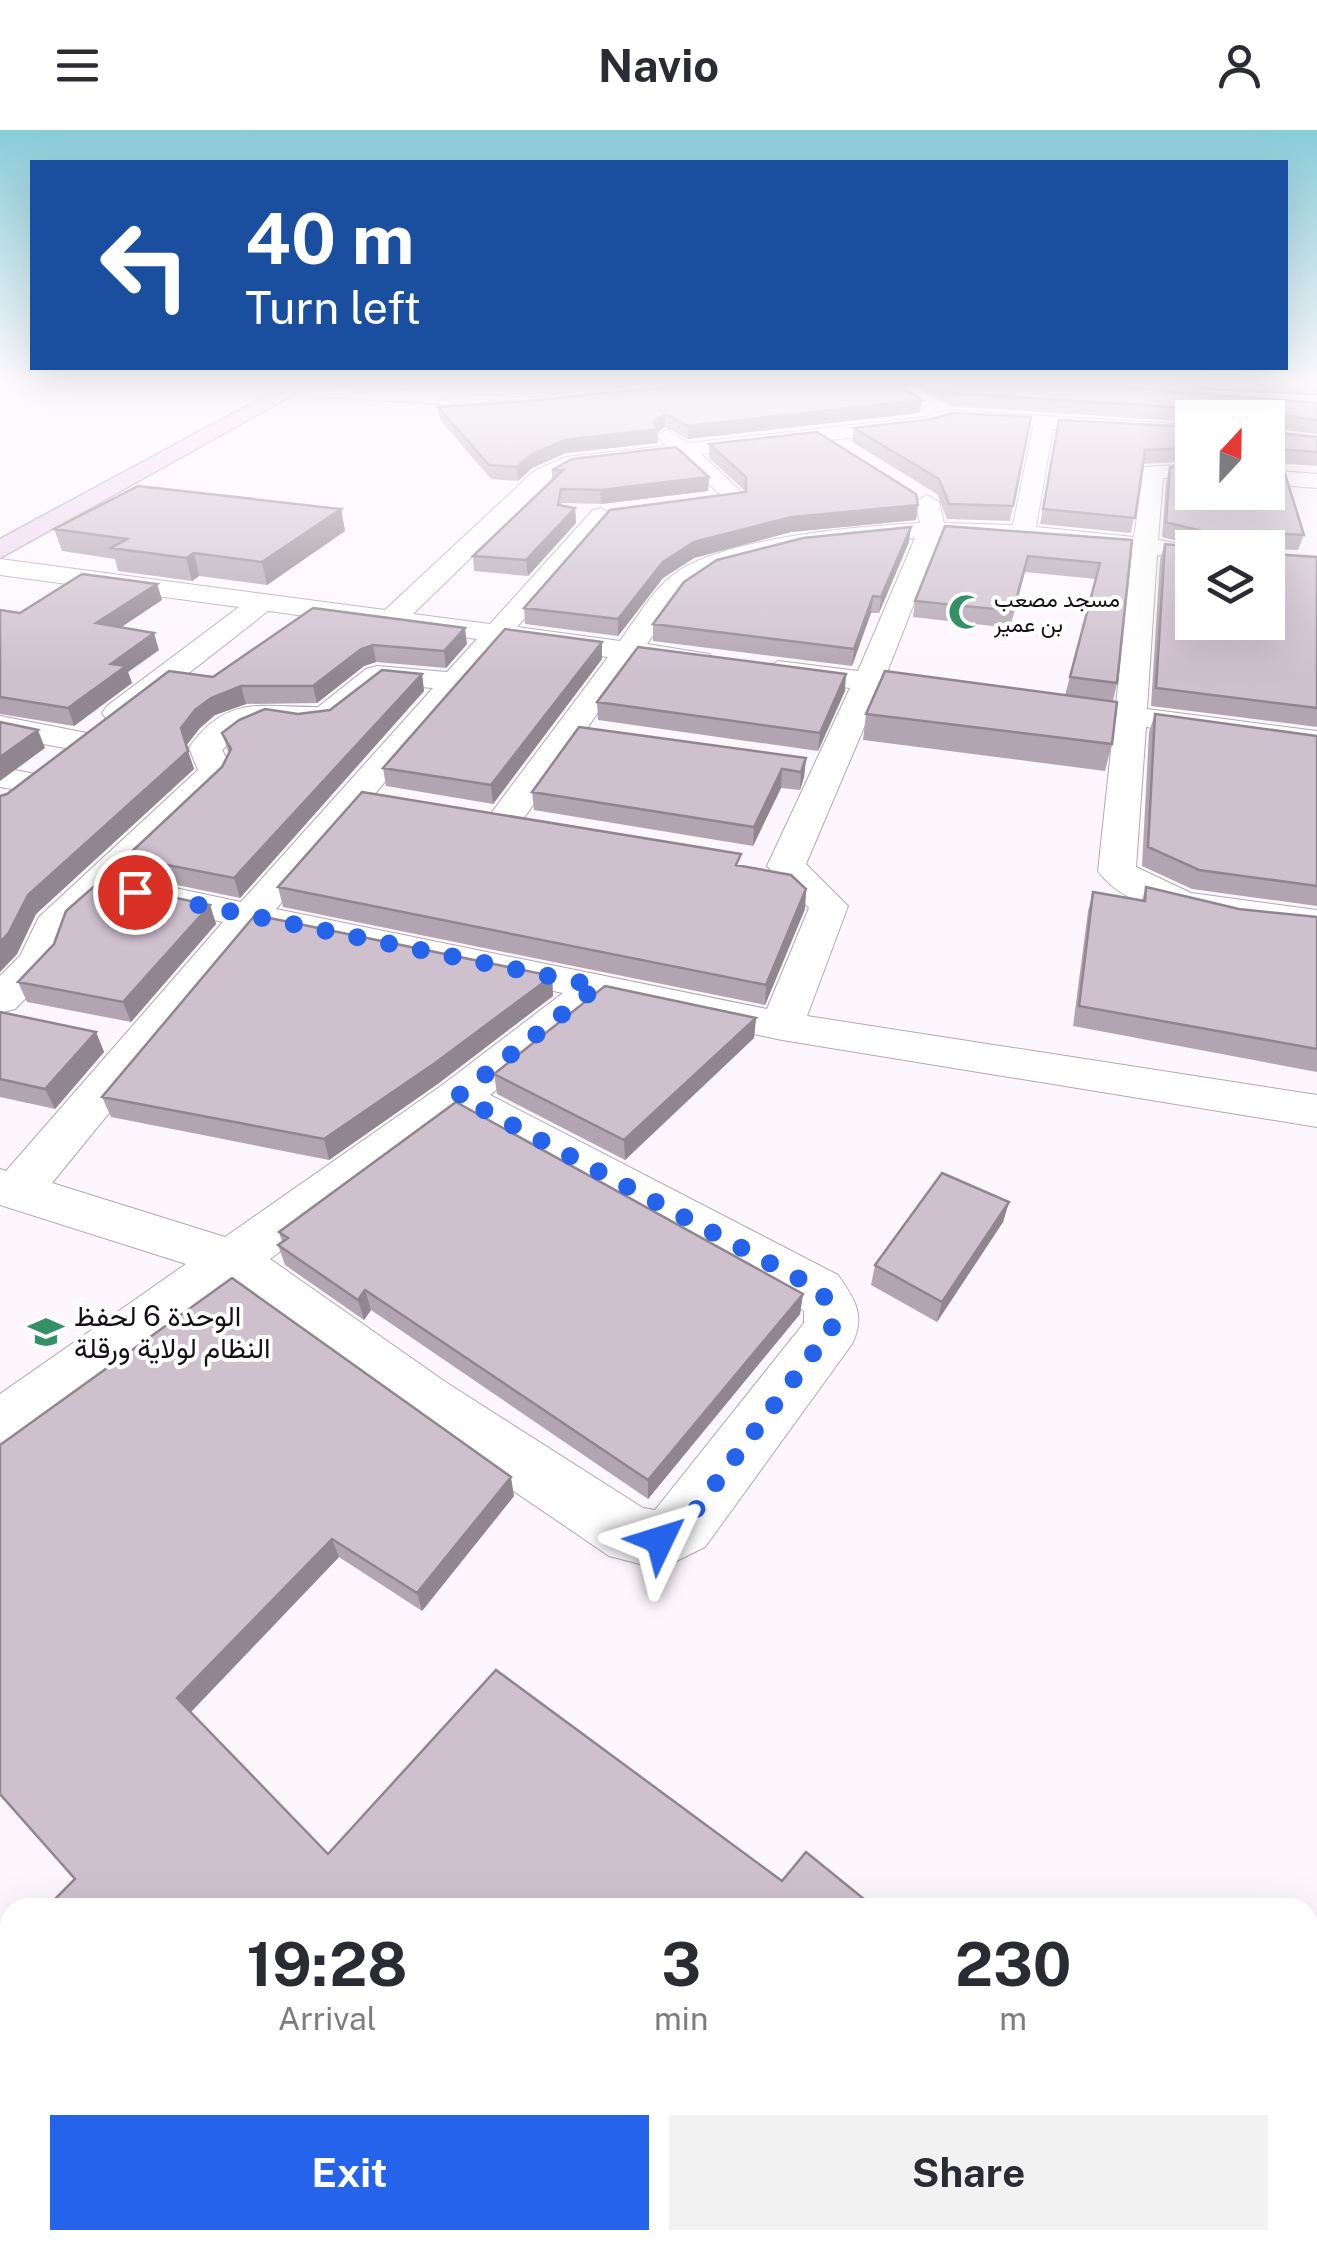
<!DOCTYPE html>
<meta charset="utf-8">
<style>
:root{--surface:#fff;--page:#f2f2f3;--text:#2b2b33;--muted:#7c7c81;--accent:#2563eb}
body{margin:0;font-family:"Public Sans",Vazirmatn,sans-serif;background:var(--page);color:var(--text);height:100vh;display:flex;flex-direction:column;font-size:38px;white-space:nowrap}
*{box-sizing:border-box;margin:0}
p{font-size:32px;color:var(--muted)}
.icon{flex:none;width:55px;height:55px;fill:none;stroke:currentColor;stroke-width:2;stroke-linecap:round;stroke-linejoin:round}
.map{position:relative;flex:1;overflow:hidden}
.drawer{position:absolute;left:0px;top:1768px;width:1318px;height:352px;display:flex;flex-direction:column;background:var(--surface);border-radius:30px 30px 0 0;box-shadow:0 10px 40px #0002}
.drawer>*{flex:none}
.guide{position:absolute;left:30px;top:30px;width:1258px;height:210px;border-radius:0px;box-shadow:0 10px 40px #0002;background:#1a4fa0;color:#fff;overflow:hidden}
.needle{width:65px;rotate:22deg}
.buttons{position:absolute;left:1175px;top:270px;display:grid;gap:20px}
.buttons a{display:grid;place-items:center;width:110px;height:110px;border-radius:0px;background:var(--surface);box-shadow:0 10px 40px #0002;font-size:50px}
.pin{position:absolute;display:grid;place-items:center;width:85px;height:85px;color:#fff;margin:-42px;border:5px solid #fff;border-radius:50%;box-shadow:0 2px 10px #0007}
.me{position:absolute;width:110px;margin:-55px;rotate:49deg;stroke-linejoin:round;filter:drop-shadow(0 0 8px #0008)}
.turn{display:flex;align-items:center;gap:35px;height:210px;padding:0 50px;font-size:45px}
.turn .icon{width:130px;height:130px;stroke-width:2.5}
.turn b{display:block;font-size:70px;line-height:85px}
.eta{display:flex;justify-content:space-evenly;align-items:center;height:170px;text-align:center}
.eta b{font-size:60px;font-weight:700;line-height:70px}
.action{display:flex;gap:20px;margin-top:auto;padding:20px 50px}
.action a{flex:1;height:115px;border-radius:0px;background:var(--accent);color:#fff;font-size:40px;font-weight:700;line-height:115px;text-align:center}
.action a+a{background:var(--page);color:var(--text)}
header{display:flex;justify-content:space-between;align-items:center;height:130px;padding:0 50px;background:var(--surface);font-size:45px;font-weight:700}
.map>svg:first-child{display:block}
.lines{fill:none;stroke-linecap:round;stroke-linejoin:round}
.minor-casing{stroke:#b5a6b4;stroke-width:2}
.secondary-casing{stroke:#b5a6b4;stroke-width:3}
.trunk-casing{stroke:#895488;stroke-width:3}
.minor{fill:#fff;fill-rule:evenodd}
.secondary{fill:#eed6ee;fill-rule:evenodd}
.trunk{fill:#d393d2;fill-rule:evenodd}
.wall{fill:#b2a5b1}
.shaded-wall{fill:#918690}
.building{fill:#cfc0ce;stroke:#918690;stroke-width:2.5;fill-rule:evenodd}
.route{stroke:#2563eb;stroke-width:18;stroke-dasharray:0 32.4}
.labels{text-anchor:middle;stroke-width:8;stroke-linejoin:round;paint-order:stroke}
.far-poi-label{font-size:22px;fill:#151015;stroke:#fff;text-anchor:start}
.poi-label{font-size:28px;fill:#151015;stroke:#fff;text-anchor:start}
</style>
<header><svg class="icon" aria-label="menu" viewBox="0 0 24 24"><path d="M4 6h16M4 12h16M4 18h16"/></svg>Navio<svg class="icon" aria-label="person" viewBox="0 0 24 24"><circle cx="12" cy="8" r="4"/><path d="M4 21q1-7 8-7t8 7"/></svg></header>
<div class="map">
<svg width="1317" height="2118" viewBox="0 0 1317 2118">
<rect width="100%" height="100%" fill="#fdf7fd"/>
<g class="lines">
<defs>
<path id="minor" d="M667,250H717L708,255L529,280L295,265L286,259L295,253L529,268Z
M946,280L1192,295V307L1053,299L1036,397L1134,407L1144,337L1192,334V346L1163,348L1158,410L1202,418H1192V429L1157,425L1147,579L1317,601V621L1146,597L1136,737L1191,763L1317,780V804C1257,797 1136,795 1098,741L1114,593L1051,584L1035,575L1051,566L1116,574L1132,422L940,407L886,545L947,553L962,562L947,571L879,562L806,734L848,776L807,886L1317,965V997L782,910L605,872L490,965L838,1145C855,1169 866,1186 852,1214L705,1417L660,1439L609,1426L405,1287L232,1158L21,1315L0,1322V1264L186,1134L0,1075V1039L6,1041L223,792L128,771L123,763L128,755L142,751L241,772L433,558L384,554C369,567 351,587 333,594C282,611 279,567 222,620L233,639L224,653L71,799L54,840L15,879L0,883V846L20,826L39,787L198,640L189,618C226,564 263,577 318,577L366,539L377,536L447,542L477,509L268,481L129,590H107L102,583L107,576L239,477L0,445V429L385,480L534,341L566,327L666,316L657,306L667,300L688,313L926,287ZM949,292L1033,297L1013,395L944,393L939,372L927,365L915,372L920,393C859,396 720,408 673,445C652,461 636,489 620,511L517,497L609,390L613,385L601,378L593,380L490,494L413,484L550,351L571,339L678,327L721,365L666,373V383L674,385L737,376L746,366L701,324L930,299ZM915,408L858,541L778,531L763,540L778,549L850,558L767,736L809,778L767,879L276,779L504,513L608,527L486,690L491,698H517L635,530L709,536L714,530L709,524L647,514L683,463L722,438L823,418ZM259,799L563,863L441,956L225,1107L52,1053ZM459,988L804,1181V1193L655,1380L643,1378L447,1253L270,1129Z
M1268,340L1317,344V358L1268,354Z
M0,586L92,604L97,611L81,621L0,606Z
M0,637L40,645L45,652L40,659L28,662L0,657Z"/>
<path id="secondary" d="M295,250H320L0,428V409Z"/>
<path id="trunk" d="M1146,250L1317,252V264L1156,256Z"/>
</defs>
<use href="#minor" class="minor-casing"/>
<use href="#secondary" class="secondary-casing"/>
<use href="#trunk" class="trunk-casing"/>
<use href="#minor" class="minor"/>
<use href="#secondary" class="secondary"/>
<use href="#trunk" class="trunk"/>
</g>
<path class="wall" d="M907,250H1036L1317,273V304L1270,298V302L1317,307V336L1275,333L1274,337L1270,338V342L1304,405L1298,420L1272,419L1273,424L1317,427V597L1151,576L1160,429L1165,414L1197,416L1162,407L1166,352L1170,337L1192,362L1268,288H1192V292L951,276L907,252Z
M438,277L920,283L688,309L665,297L658,302V313L566,323L532,338L518,351L491,349L440,290Z
M1031,287L1010,391L947,389L937,364L852,312L854,298Z
M1059,290L1192,297V331L1143,334L1131,403L1040,394Z
M709,314L918,375L916,390L791,402L694,428L663,448L618,506L525,494L524,478L746,362L709,328Z
M552,340L709,347L708,361L601,374L562,373V375L575,378L576,393L528,446L474,441L473,426L552,351Z
M341,379L345,401L267,455L199,446L192,451L118,441L115,429L62,421L54,399Z
M945,396L1132,410L1117,553L1113,571L1065,565L1096,449L1025,442L1010,498L913,487L915,471Z
M909,412L879,483H871L852,536L653,511V494Z
M157,454L162,470L121,497L159,520L128,542L132,553L74,596L0,584V480L20,483Z
M313,478L467,514L446,538L376,532L364,536L317,573L246,574L215,585L200,598L186,615L194,639L36,784L17,824L0,842V666L7,664L213,547Z
M602,512V529L493,674L386,656L383,638Z
M422,544L424,561L240,768L133,746L126,727L222,637L229,624L222,603L298,584L330,580Z
M845,561L818,621L598,590L597,572Z
M866,584L1112,614L1105,641L863,610Z
M1155,584L1317,606V776L1192,759L1142,736L1149,602Z
M806,628L804,647L800,660L781,658L753,716L534,680L532,662Z
M741,736L806,759L805,779L765,875L283,777L278,757Z
M1146,757L1239,779L1317,787V942L1073,896L1088,781L1093,762L1142,770Z
M210,775L216,794L131,892L27,872L18,852Z
M552,846L553,866L439,953L329,1030L111,987L102,967Z
M0,882L96,902L104,922L55,979L0,967Z
M756,888L754,908L625,1030L497,964L494,944Z
M1009,1072L1003,1092L937,1192L871,1155L875,1135Z
M279,1102L803,1164L800,1184L648,1369L371,1180L364,1190L285,1135L278,1115L282,1112Z
M0,1315L514,1366L422,1481L339,1427L191,1582L328,1724L782,1751L875,1778L75,1749Z"/>
<path class="shaded-wall" d="M922,270L920,283L688,309V296Z
M665,284V297L658,302V313L566,323L532,338L518,351L517,337L532,324L565,310L653,292Z
M1278,323L1274,337L1268,339L1269,326Z
M709,347L708,361L601,374L600,360Z
M918,375L916,390L791,402L694,428L663,448L618,506V489L663,432L694,412L792,387Z
M575,378L576,393L528,446L526,430Z
M341,379L345,401L267,455L262,432Z
M911,397L909,412L879,483L881,467Z
M194,423L199,446L192,451L186,428Z
M157,454L162,470L102,510L96,493Z
M873,466L871,483L852,536L854,519Z
M465,498L467,514L446,538L444,521Z
M154,503L159,520L128,542L132,553L74,596L68,578L111,534Z
M602,512V529L493,674L491,655Z
M373,515L376,532L364,536L317,573L313,556L361,519Z
M422,544L424,561L240,768L234,748Z
M846,544L845,561L818,621L820,603Z
M241,556L246,574L215,585L200,598L186,616L181,598L195,580L211,568Z
M38,600L45,618L0,651V627Z
M188,621L194,639L36,784L17,824L0,842V812L28,765Z
M806,628L804,647L800,660L801,642Z
M782,639L781,658L753,716L754,697Z
M806,759L805,779L765,875L766,855Z
M210,775L216,794L131,892L123,872Z
M552,846L553,866L439,953L329,1030L324,1009Z
M756,888L754,908L625,1030L624,1010Z
M96,902L104,922L55,979L45,959Z
M1009,1072L1003,1092L937,1192L942,1172Z
M365,1160L371,1180L364,1190L358,1170Z
M803,1164L800,1184L648,1369V1350Z
M511,1347L514,1366L422,1481L417,1463Z
M332,1409L339,1427L189,1584L177,1568Z"/>
<path class="building" d="M736,250H890L922,270L688,296L665,284L653,292L658,299L565,310L532,324L517,337L489,335L438,277L529,271Z
M928,250H1036L1317,273V290L1272,284L1270,302L1317,307V322L1277,319L1278,323L1269,326L1270,342L1285,344L1304,405L1271,403L1273,424L1317,427V578L1156,558L1165,414L1196,417L1200,406L1210,403L1166,392L1170,337L1192,335V362H1268V288H1197L1198,279L953,263ZM1192,418H1268V492H1192Z
M952,283L1031,287L1013,376L949,374L939,349L854,298L932,289Z
M1059,290L1192,297V318L1145,320L1135,388L1043,379Z
M817,302L916,364L918,375L792,387L694,412L663,432L618,489L524,478L610,380L746,362V347L709,314Z
M676,317L709,347L600,360L561,359L558,375L575,378L526,430L473,426L563,340H552L572,329Z
M138,356L341,379L262,432L194,423L186,428L111,418L127,409L54,399Z
M945,396L1132,410L1117,553L1070,547L1100,433L1028,426L1013,481L915,471Z
M911,397L881,467L873,466L854,519L653,494L684,452L717,430L803,408Z
M82,444L157,454L96,493L154,503L111,534L126,536L68,578L0,567V480L20,483Z
M313,478L465,498L444,521L373,515L361,519L313,556H241L211,568L195,580L181,598L188,621L28,765L8,804L0,812V666L7,664L169,541L213,547Z
M505,499L602,512L491,655L383,638Z
M638,517L846,544L820,603L597,572Z
M382,540L422,544L234,748L126,727L222,637L231,619L222,603L239,590L265,579L298,584L330,580Z
M885,541L1117,572L1112,614L866,584Z
M1155,584L1317,606V756L1199,740L1148,717Z
M0,592L38,600L0,627Z
M579,597L806,628L801,642L782,639L754,697L532,662Z
M362,662L741,724L736,735L791,745L806,759L766,855L278,757Z
M99,752L210,775L123,872L18,852L54,814L66,781Z
M1146,757L1239,779L1317,787V919L1079,876L1093,762L1145,771Z
M255,785L552,846L435,933L324,1009L102,967Z
M605,856L756,888L624,1010L494,944Z
M0,882L96,902L45,959L0,949Z
M456,972L803,1164L648,1350L365,1160L358,1170L278,1115L288,1108L279,1102Z
M942,1043L1009,1072L942,1172L875,1135Z
M232,1148L511,1347L417,1463L332,1409L177,1568L328,1724L496,1540L782,1751L806,1722L875,1778H46L75,1749L0,1664V1315Z
M10,1812V2110H1220L1219,2118H0V1822Z"/>
<linearGradient id="sky" x2="0" y2="1"><stop stop-color="#89ccd9"/><stop offset="0.46" stop-color="#fefbfe"/><stop offset="1" stop-color="#fefbfe" stop-opacity="0"/></linearGradient>
<rect width="1317" height="546" fill="url(#sky)"/>
<g class="lines">
<path class="route" d="M135,762L598,856L458,966L820,1160L831,1178L832,1198L683,1397L660,1410"/>
</g>
<defs>
<symbol id="mosque-bare" viewBox="-9 -9 18 18"><path d="M3.5-4.9A6 6 0 1 0 3.5 4.9A5 5 0 1 1 3.5-4.9Z" fill="#349066" stroke="#fff" stroke-width="2.5" paint-order="stroke"/></symbol>
<symbol id="school-bare" viewBox="-9 -9 18 18"><path d="M0-5L7-2L0 1L-7-2ZM-4 1L0 2.5L4 1V4Q0 6-4 4Z" fill="#349066" stroke="#fff" stroke-width="2.5" paint-order="stroke"/></symbol>
</defs>
<g fill-rule="evenodd">
<use href="#mosque-bare" x="941" y="457" width="50" height="50"/>
<use href="#school-bare" x="21" y="1177" width="50" height="50"/>
</g>
<g class="labels">
<g class="far-poi-label">
<text x="994" y="477">مسجد مصعب<tspan x="994" dy="25">بن عمير</tspan></text>
</g>
<g class="poi-label">
<text x="74" y="1196">الوحدة 6 لحفظ<tspan x="74" dy="32">النظام لولاية ورقلة</tspan></text>
</g>
</g>
</svg>
<div class="buttons">
<a><svg class="needle" viewBox="-14 -14 28 28"><path d="M0-13l5 13h-10z" fill="#e53935"/><path d="M0 13l5-13h-10z" fill="#7c7c81"/></svg></a>
<a><svg class="icon" aria-label="layers" viewBox="0 0 24 24"><path d="M12 4l9 5-9 5-9-5zM3 14l9 5 9-5"/></svg></a>
</div>
<div class="pin" style="left:135px;top:762px;background:#d93025"><svg class="icon" aria-label="arrive" viewBox="0 0 24 24"><path d="M6 21V4h12l-3 4 3 4H6"/></svg></div>
<svg class="me" style="left:660px;top:1410px" viewBox="-20 -20 40 40"><path d="M0-17L14 15 0 8-14 15z" fill="#2563eb" stroke="#fff" stroke-width="4"/></svg>
<div class="guide">
<div class="turn"><svg class="icon" aria-label="left" viewBox="0 0 24 24"><path d="M17 20v-9H6M10 6l-5 5 5 5"/></svg><div><b>40 m</b>Turn left</div></div>
</div>
<section class="drawer">
<div class="eta">
<div><b>19:28</b><p>Arrival</p></div>
<div><b>3</b><p>min</p></div>
<div><b>230</b><p>m</p></div>
</div>
<div class="action"><a>Exit</a><a>Share</a></div>
</section>
</div>
